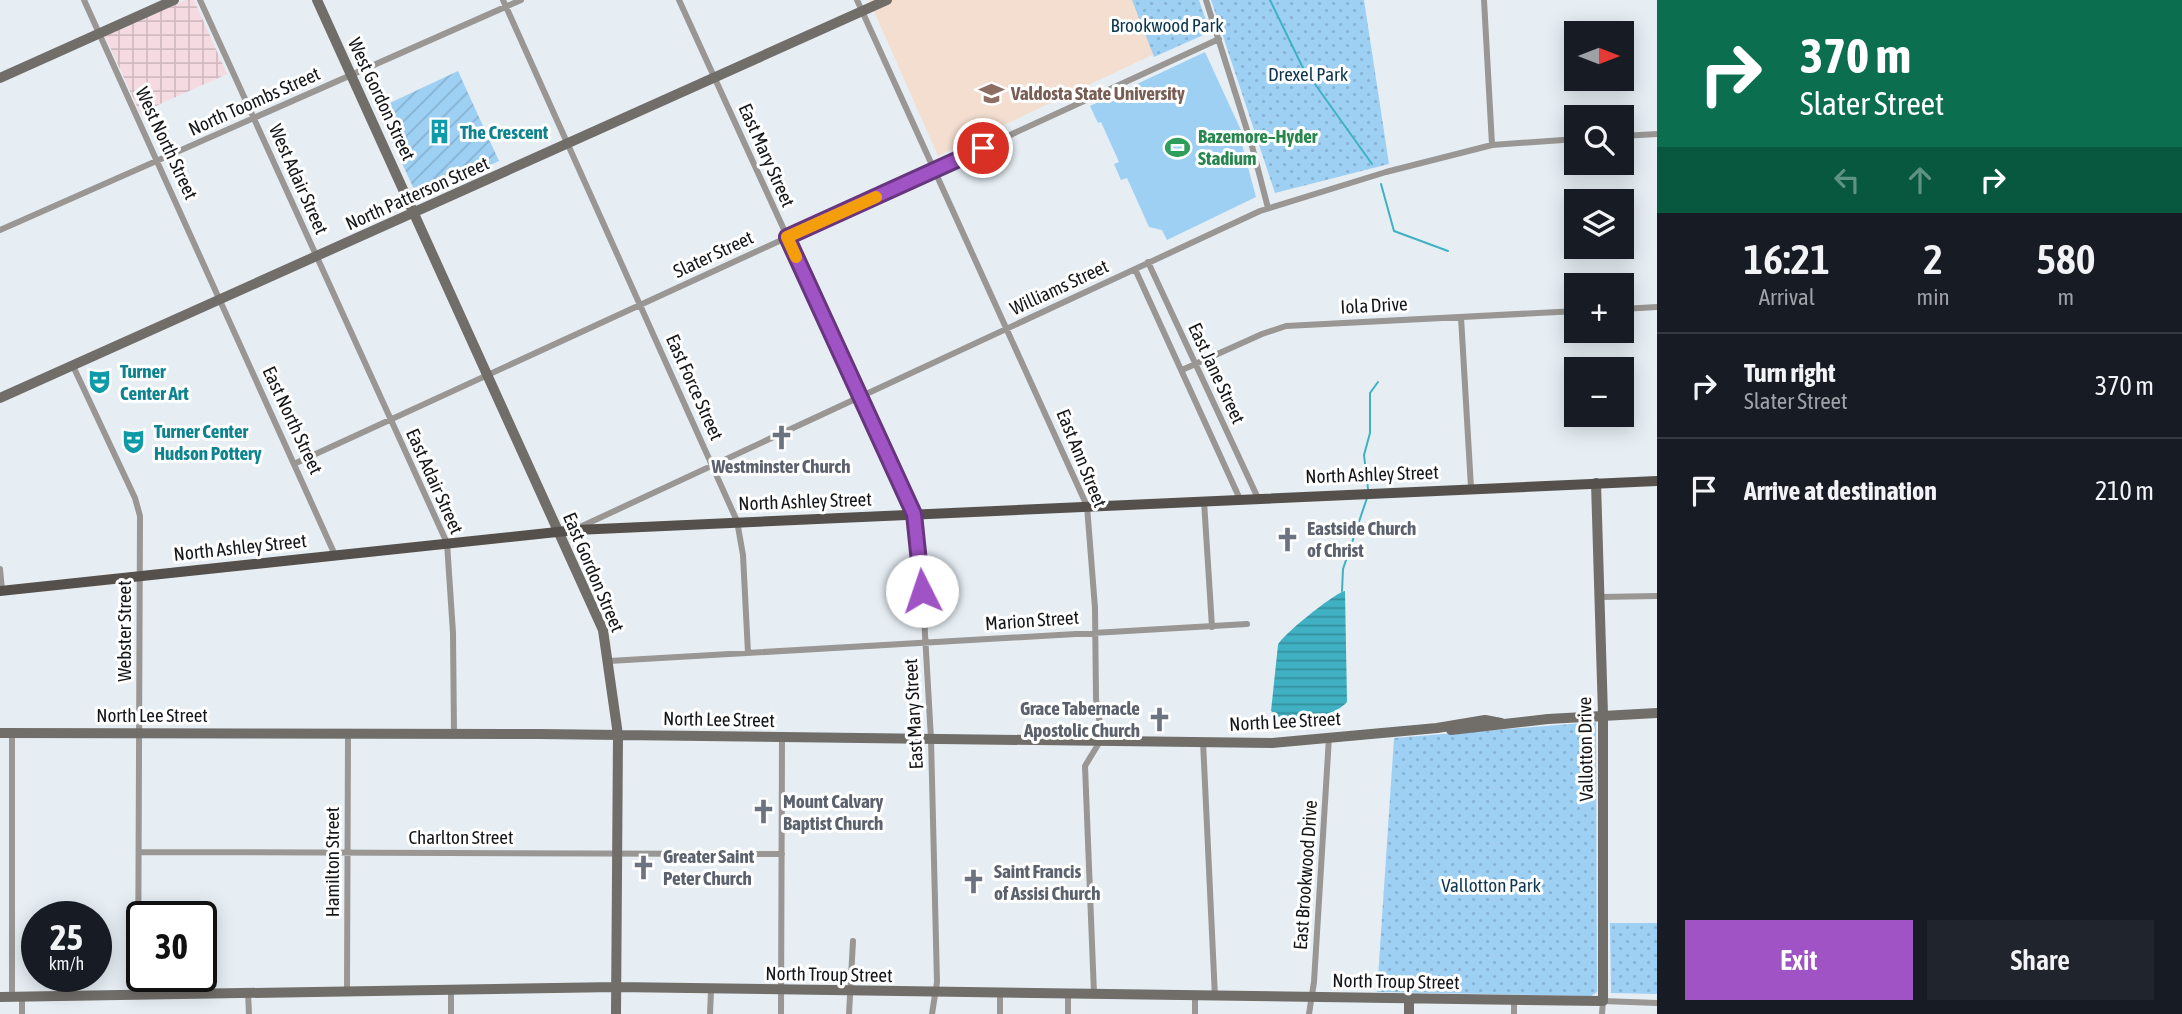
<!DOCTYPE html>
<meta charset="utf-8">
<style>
:root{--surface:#171b24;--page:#20242c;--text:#f1f3f6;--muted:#9ea1a6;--line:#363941;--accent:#a053c4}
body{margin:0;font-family:"Asap Condensed",sans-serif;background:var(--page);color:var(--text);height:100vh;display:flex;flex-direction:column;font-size:26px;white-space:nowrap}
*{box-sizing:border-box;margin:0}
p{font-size:23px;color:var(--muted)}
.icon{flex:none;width:38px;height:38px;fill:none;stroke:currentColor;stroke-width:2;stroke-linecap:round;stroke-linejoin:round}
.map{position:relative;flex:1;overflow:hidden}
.panel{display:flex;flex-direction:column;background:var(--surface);width:525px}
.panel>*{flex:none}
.top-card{background:#0b6e4f;color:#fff;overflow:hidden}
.needle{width:46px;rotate:90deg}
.buttons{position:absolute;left:1564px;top:21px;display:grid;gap:14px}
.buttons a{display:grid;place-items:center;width:70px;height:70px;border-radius:0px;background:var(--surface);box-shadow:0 4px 18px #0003;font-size:35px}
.speed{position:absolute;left:21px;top:901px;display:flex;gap:14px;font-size:35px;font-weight:700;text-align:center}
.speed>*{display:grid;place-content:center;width:91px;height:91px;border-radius:50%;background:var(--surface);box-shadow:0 4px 18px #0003;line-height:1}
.speed small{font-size:18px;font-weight:400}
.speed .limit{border:4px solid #111;border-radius:10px;background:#fff;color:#111}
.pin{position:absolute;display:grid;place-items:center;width:60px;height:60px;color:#fff;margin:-30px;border:4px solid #fff;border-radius:50%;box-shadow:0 2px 7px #0007}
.me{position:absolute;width:77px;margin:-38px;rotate:356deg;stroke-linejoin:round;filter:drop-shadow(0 0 5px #0008)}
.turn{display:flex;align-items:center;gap:24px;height:147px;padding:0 28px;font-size:32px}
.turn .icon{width:91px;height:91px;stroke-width:2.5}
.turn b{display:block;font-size:49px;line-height:60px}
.lanes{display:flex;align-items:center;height:66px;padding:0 28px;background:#0003;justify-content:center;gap:35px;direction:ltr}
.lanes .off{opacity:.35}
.eta{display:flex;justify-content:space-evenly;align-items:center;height:119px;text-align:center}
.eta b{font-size:42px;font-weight:600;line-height:49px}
.primary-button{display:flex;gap:14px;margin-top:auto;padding:14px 28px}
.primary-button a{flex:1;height:80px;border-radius:0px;background:var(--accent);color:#fff;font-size:28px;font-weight:600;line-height:80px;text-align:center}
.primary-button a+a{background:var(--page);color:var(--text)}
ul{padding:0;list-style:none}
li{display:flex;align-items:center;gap:21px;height:105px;padding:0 28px;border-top:2px solid var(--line)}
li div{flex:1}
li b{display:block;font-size:26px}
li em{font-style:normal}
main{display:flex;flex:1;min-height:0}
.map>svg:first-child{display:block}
.industrial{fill:url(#industrial-grid)}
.education{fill:#f3ded0}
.park{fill:url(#park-dots)}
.garden{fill:url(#garden-furrows)}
.pitch{fill:#9ed0f4}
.water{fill:url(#water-rules)}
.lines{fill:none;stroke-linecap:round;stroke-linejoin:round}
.stream{stroke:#3fb1c3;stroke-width:2}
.street{stroke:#999693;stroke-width:6}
.secondary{stroke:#716d69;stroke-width:10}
.primary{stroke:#55504b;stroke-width:10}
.route-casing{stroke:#68367f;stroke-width:18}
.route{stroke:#a053c4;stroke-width:12}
.slow{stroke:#f59e0b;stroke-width:12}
.labels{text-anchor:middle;stroke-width:6;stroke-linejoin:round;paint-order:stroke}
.park-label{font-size:19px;fill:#0c364f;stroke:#fff}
.education-label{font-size:19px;font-weight:bold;fill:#785e54;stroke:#fff;text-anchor:start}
.street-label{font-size:19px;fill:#141619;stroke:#fff}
.culture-label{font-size:19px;font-weight:bold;fill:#0d838f;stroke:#fff;text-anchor:start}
.leisure-label{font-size:19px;font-weight:bold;fill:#27864d;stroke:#fff;text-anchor:start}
.worship-label{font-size:19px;font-weight:bold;fill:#5b616d;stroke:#fff;text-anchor:start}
</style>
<main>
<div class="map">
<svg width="1657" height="1014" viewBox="0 0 1657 1014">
<defs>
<pattern id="industrial-grid" width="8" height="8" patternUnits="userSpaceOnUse" patternTransform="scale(1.75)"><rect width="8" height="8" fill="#f5dbe1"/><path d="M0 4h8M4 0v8" fill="none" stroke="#d1bbc0"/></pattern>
<pattern id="park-dots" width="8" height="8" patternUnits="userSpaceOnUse" patternTransform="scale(1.75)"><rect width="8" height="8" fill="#9ed0f4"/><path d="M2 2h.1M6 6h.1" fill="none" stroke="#87b2d1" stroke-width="1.8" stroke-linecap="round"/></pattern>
<pattern id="garden-furrows" width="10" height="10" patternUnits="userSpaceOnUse" patternTransform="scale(1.75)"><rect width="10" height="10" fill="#9ed0f4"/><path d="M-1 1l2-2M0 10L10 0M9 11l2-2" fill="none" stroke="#87b2d1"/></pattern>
<pattern id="water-rules" width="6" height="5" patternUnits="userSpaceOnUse" patternTransform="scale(1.75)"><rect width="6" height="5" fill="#3fb1c3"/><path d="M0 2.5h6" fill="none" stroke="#348f9e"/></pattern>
</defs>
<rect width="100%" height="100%" fill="#e6eef4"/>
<path class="industrial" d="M186,0H194L227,74L140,113L105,36Z"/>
<path class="education" d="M869,0H1194L1205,30L938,156Z"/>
<path class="park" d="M1132,0H1199L1210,32L1154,57Z
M1211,0H1364L1389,164L1275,193Z
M1596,722L1597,992L1591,996L1377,992L1394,738Z
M1610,923H1657V994L1611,993Z"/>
<path class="garden" d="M458,71L499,161L418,198L377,109Z"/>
<path class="pitch" d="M1205,52L1245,139L1241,141L1256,197L1167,240L1162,230L1149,227L1127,178L1121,180L1114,164L1119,162L1101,122L1098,123L1090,106Z"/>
<path class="water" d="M1345,591L1347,702C1330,720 1302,717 1279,717L1271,711L1278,645C1282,635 1336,592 1345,591Z"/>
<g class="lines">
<path class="stream" d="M1270,0L1302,66L1372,164
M1381,184L1394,231L1448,251
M1368,489L1364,455L1370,433V393L1378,382
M1342,591L1343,569L1367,498"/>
<path class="street" d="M84,0L335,555
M200,0L447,543L453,633L454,734
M503,0L737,521L743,555L748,653
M679,0L914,514L921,564L931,739L937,982L932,1014
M857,0L1087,506L1095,608L1096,699L1101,731L1099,743L1085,766L1094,994
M1206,0L1252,146L1268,208
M1484,0L1492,145
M1622,136L1657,134
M0,230L521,0
M1148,262L1257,496
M1135,269L1239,497
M1622,309L1657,307
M1461,317L1471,488
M73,366L135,498L140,516L138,995
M1182,370L1262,334L1286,326L1577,311
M296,463L1219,39
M1204,501L1212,627
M580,527L1260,211L1386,172L1492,145L1577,139
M0,569L2,590
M1600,597L1657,596
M609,661L1247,624
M12,733V997
M1203,741L1215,997
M139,852L782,854
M451,990V1014
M347,991L348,733
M248,992L249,1014
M1000,993V1014
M22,997V1014
M710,1014L711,990
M781,1014L782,738
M849,1014L853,941
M1068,1014V994
M1195,1014V996
M1309,1014L1314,982L1329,737
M1514,1014V1000
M1602,1014L1603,1001L1657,1003"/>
<path class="secondary" d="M317,0L603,630L618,735L616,1014
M0,78L174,0
M0,398L887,0
M1451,730L1548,719L1657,713
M0,733L539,734L1272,743L1437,728L1485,720L1501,723
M0,997L616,987L1603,1001V715L1596,483
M1409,1014V999"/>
<path class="primary" d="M0,591L576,530L1657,481"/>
</g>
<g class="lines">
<defs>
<path id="route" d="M922,591L914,514L787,237L983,148"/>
</defs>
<use href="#route" class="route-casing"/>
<use href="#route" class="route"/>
<path class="slow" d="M796,257L787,237L876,197"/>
</g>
<defs>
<symbol id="university-bare" viewBox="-9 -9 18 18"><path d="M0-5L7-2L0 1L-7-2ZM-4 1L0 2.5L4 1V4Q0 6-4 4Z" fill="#8d6e63" stroke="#fff" stroke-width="2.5" paint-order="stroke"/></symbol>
<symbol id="building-bare" viewBox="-9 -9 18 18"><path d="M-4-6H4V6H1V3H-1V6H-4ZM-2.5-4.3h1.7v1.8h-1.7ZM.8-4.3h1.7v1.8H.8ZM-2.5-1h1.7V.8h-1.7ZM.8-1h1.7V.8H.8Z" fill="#0f9aa8" stroke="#fff" stroke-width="2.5" paint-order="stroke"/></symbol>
<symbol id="stadium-bare" viewBox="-9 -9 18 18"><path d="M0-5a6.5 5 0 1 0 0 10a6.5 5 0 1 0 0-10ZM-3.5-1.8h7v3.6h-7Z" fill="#2e9e5b" stroke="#fff" stroke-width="2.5" paint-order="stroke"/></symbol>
<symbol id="theatre-bare" viewBox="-9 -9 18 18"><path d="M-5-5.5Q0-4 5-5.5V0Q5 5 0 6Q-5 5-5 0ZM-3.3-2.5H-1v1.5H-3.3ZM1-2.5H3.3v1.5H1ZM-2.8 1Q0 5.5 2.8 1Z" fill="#0f9aa8" stroke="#fff" stroke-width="2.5" paint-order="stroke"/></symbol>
<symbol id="church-bare" viewBox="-9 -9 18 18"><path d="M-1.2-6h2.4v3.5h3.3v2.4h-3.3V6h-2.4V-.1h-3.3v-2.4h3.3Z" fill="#6b7280" stroke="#fff" stroke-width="2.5" paint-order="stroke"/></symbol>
</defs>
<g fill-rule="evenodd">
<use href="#university-bare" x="974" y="76" width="35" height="35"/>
<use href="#building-bare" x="422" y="114" width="35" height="35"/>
<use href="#stadium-bare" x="1160" y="130" width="35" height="35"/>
<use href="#theatre-bare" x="82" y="364" width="35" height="35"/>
<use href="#church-bare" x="764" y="420" width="35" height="35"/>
<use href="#theatre-bare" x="116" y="424" width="35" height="35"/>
<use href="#church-bare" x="1270" y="522" width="35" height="35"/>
<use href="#church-bare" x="1142" y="702" width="35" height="35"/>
<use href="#church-bare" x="746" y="794" width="35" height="35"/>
<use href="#church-bare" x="626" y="850" width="35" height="35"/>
<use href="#church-bare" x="956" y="864" width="35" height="35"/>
</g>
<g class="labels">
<g class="park-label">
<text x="1167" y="32">Brookwood Park</text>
<text x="1308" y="81">Drexel Park</text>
<text x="1491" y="892">Vallotton Park</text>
</g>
<g class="education-label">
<text x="1011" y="100">Valdosta State University</text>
</g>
<g class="street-label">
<text transform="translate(382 99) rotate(65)" y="7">West Gordon Street</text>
<text transform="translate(254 101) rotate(-24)" y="7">North Toombs Street</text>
<text transform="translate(167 143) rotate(65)" y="7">West North Street</text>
<text transform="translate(767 155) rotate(66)" y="7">East Mary Street</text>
<text transform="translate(299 179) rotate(66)" y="7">West Adair Street</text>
<text transform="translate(417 193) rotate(-24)" y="7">North Patterson Street</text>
<text transform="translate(713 254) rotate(-25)" y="7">Slater Street</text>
<text transform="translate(1059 287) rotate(-25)" y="7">Williams Street</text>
<text transform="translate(1374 305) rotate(-3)" y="7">Iola Drive</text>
<text transform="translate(1217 373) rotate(65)" y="7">East Jane Street</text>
<text transform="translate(695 387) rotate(66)" y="7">East Force Street</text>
<text transform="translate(293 420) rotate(65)" y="7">East North Street</text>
<text transform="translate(1082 458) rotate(68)" y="7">East Ann Street</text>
<text transform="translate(1372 474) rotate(-2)" y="7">North Ashley Street</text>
<text transform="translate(435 481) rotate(66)" y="7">East Adair Street</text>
<text transform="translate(805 501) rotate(-2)" y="7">North Ashley Street</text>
<text transform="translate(240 547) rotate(-6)" y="7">North Ashley Street</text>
<text transform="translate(594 572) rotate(67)" y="7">East Gordon Street</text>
<text transform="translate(1032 620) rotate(-4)" y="7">Marion Street</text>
<text transform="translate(124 631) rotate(-90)" y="7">Webster Street</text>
<text transform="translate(913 714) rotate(-93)" y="7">East Mary Street</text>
<text x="152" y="722">North Lee Street</text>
<text transform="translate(719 719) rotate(1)" y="7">North Lee Street</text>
<text transform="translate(1285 721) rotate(-3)" y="7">North Lee Street</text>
<text transform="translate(1585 749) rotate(-91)" y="7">Vallotton Drive</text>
<text x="461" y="844">Charlton Street</text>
<text transform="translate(332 862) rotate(-90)" y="7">Hamilton Street</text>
<text transform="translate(1305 875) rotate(-86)" y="7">East Brookwood Drive</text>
<text transform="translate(829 974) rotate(1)" y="7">North Troup Street</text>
<text transform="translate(1396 981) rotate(1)" y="7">North Troup Street</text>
</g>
<g class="culture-label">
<text x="460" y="139">The Crescent</text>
<text x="120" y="378">Turner<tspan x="120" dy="22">Center Art</tspan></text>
<text x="154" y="438">Turner Center<tspan x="154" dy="22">Hudson Pottery</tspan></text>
</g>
<g class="leisure-label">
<text x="1198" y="143">Bazemore–Hyder<tspan x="1198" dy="22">Stadium</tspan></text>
</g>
<g class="worship-label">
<text x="781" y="473" text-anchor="middle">Westminster Church</text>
<text x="1307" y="535">Eastside Church<tspan x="1307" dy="22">of Christ</tspan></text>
<text x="1140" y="715" text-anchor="end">Grace Tabernacle<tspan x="1140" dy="22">Apostolic Church</tspan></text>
<text x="783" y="808">Mount Calvary<tspan x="783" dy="22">Baptist Church</tspan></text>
<text x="663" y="863">Greater Saint<tspan x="663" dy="22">Peter Church</tspan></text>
<text x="994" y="878">Saint Francis<tspan x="994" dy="22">of Assisi Church</tspan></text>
</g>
</g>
</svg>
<div class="buttons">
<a><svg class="needle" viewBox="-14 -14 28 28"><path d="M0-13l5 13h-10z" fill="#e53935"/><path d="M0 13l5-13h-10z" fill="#9ea1a6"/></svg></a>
<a><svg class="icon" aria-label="search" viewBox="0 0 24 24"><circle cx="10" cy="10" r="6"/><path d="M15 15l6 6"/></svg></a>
<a><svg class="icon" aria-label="layers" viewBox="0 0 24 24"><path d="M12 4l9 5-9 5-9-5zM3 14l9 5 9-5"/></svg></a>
<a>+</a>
<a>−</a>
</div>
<div class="speed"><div>25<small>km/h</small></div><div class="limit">30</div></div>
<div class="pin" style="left:983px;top:148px;background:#d93025"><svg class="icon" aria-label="arrive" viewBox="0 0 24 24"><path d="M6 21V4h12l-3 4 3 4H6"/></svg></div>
<svg class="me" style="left:922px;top:591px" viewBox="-20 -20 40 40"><circle r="19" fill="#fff"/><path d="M0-13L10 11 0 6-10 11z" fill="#a053c4"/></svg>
</div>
<section class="panel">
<div class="top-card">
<div class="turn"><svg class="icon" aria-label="right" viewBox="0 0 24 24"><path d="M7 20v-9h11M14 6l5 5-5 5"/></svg><div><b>370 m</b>Slater Street</div></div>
<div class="lanes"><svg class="icon off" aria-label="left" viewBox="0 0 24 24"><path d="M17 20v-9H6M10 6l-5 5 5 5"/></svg><svg class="icon off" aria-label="ahead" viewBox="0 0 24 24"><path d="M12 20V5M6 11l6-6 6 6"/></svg><svg class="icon" aria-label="right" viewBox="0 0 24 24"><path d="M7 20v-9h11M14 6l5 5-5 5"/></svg></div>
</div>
<div class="eta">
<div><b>16:21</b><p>Arrival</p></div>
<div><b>2</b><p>min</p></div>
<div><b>580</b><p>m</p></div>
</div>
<ul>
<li><svg class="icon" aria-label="right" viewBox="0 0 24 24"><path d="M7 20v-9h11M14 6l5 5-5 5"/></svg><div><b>Turn right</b><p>Slater Street</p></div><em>370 m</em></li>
<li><svg class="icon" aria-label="arrive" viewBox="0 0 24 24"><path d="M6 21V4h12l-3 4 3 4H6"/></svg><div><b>Arrive at destination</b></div><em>210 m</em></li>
</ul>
<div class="primary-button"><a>Exit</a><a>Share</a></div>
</section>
</main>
